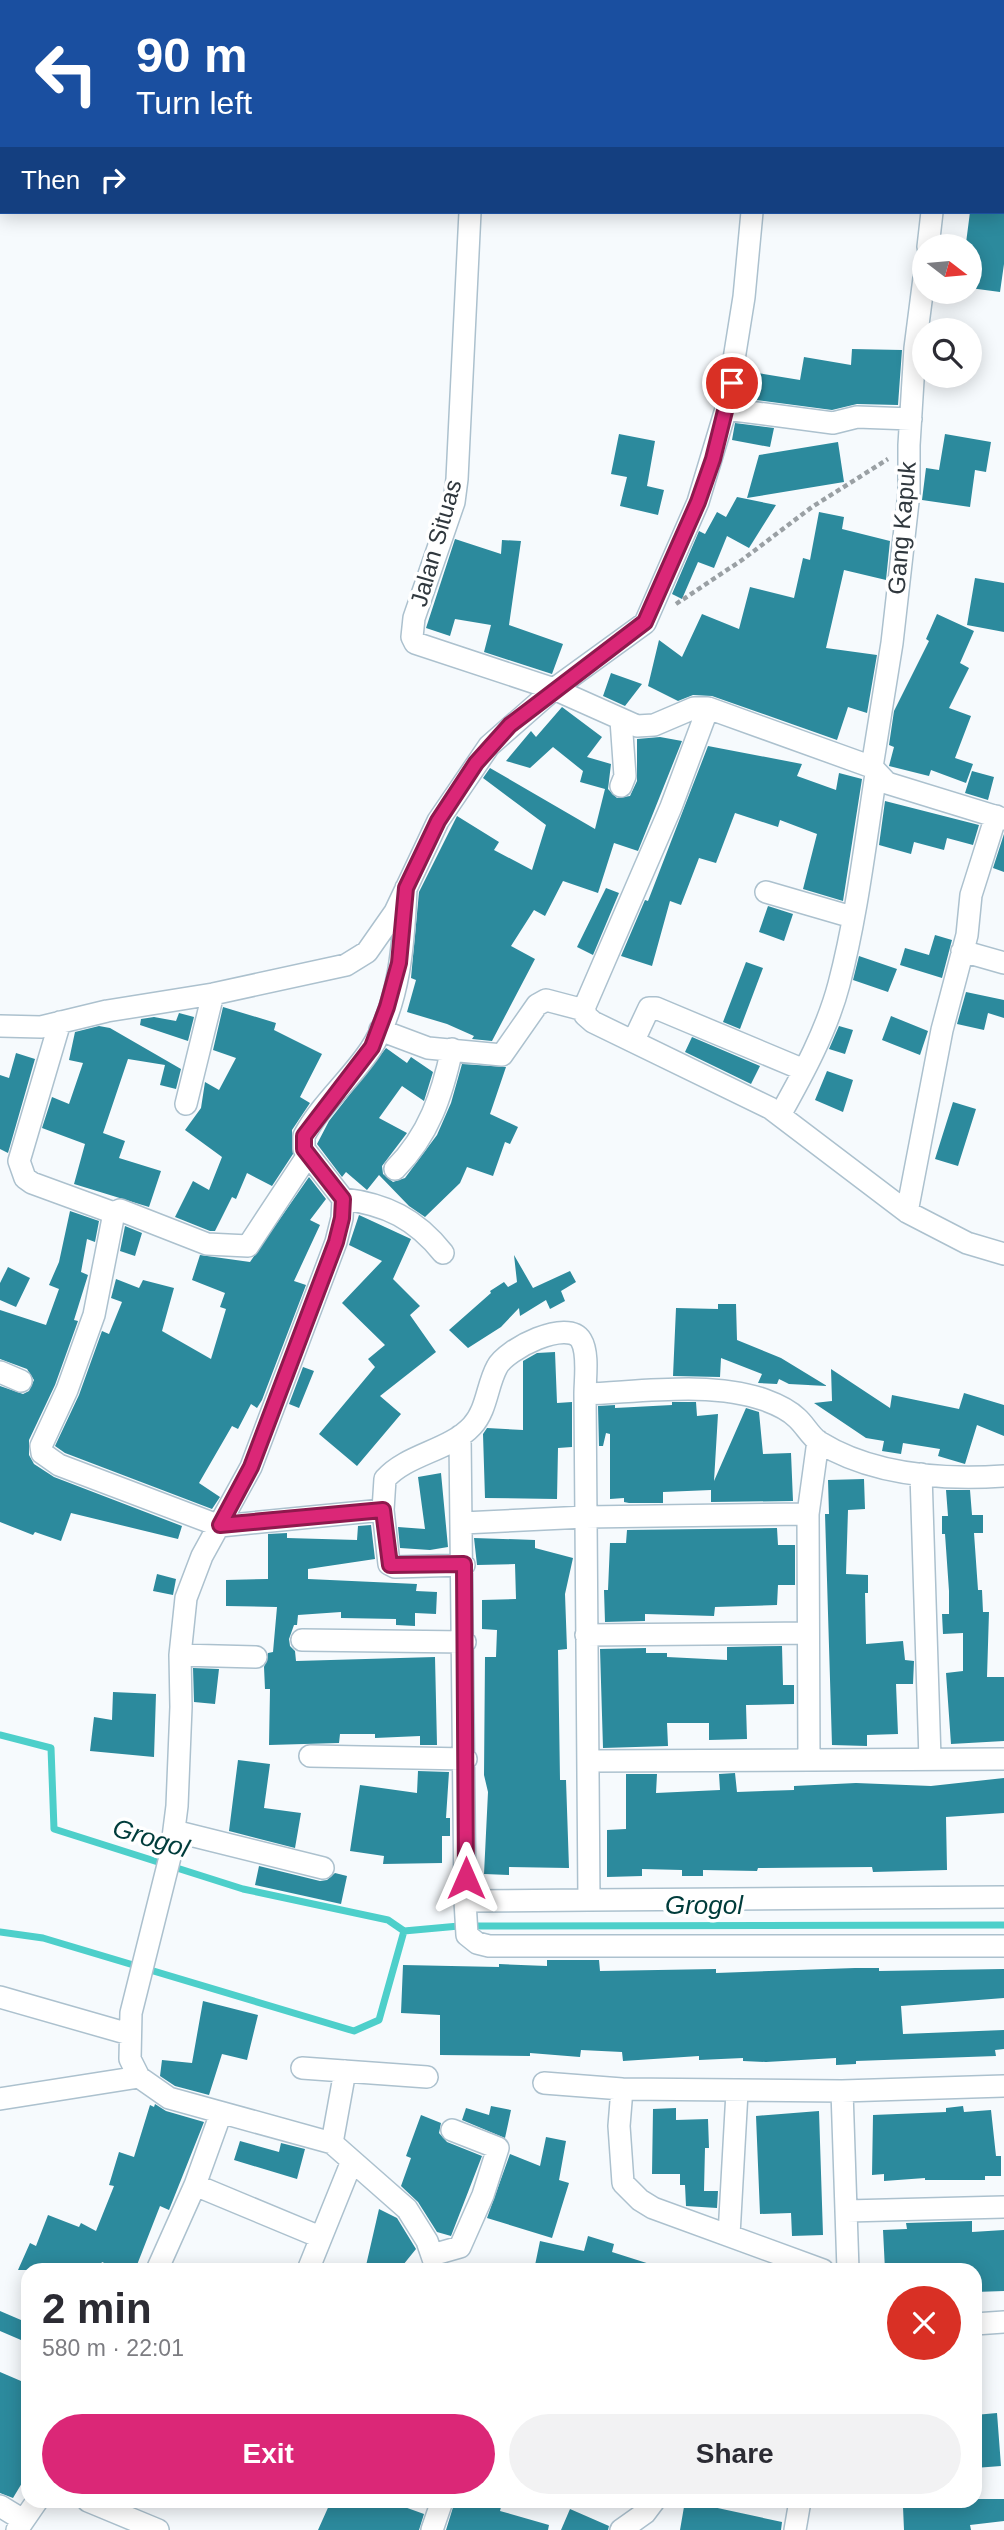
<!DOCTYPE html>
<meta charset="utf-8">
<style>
:root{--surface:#fff;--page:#f2f2f3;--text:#2b2b33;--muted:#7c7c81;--accent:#db2777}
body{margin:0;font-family:Arial,sans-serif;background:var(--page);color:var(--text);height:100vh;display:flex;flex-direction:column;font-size:26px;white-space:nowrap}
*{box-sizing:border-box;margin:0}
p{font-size:23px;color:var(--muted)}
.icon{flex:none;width:38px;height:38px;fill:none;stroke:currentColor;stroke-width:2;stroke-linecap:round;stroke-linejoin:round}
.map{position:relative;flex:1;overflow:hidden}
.details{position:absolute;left:21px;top:2263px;width:961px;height:245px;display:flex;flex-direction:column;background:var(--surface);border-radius:21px;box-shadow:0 4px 18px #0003}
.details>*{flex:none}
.top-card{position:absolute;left:0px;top:0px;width:1004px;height:214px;box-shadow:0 4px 18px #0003;background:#1a4fa0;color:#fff;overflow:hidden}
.needle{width:46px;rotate:106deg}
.buttons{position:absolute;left:912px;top:234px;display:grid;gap:14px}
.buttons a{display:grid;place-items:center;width:70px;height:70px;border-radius:50%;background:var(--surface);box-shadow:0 4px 18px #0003;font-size:35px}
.pin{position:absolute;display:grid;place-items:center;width:60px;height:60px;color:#fff;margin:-30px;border:4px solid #fff;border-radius:50%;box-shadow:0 2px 7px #0007}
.me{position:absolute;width:77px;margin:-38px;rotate:0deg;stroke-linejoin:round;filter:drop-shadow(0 0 5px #0008)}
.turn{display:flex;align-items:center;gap:24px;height:147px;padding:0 21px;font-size:32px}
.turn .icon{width:91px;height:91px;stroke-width:2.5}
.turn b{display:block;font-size:49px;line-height:60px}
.then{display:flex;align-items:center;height:66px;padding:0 21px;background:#0003;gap:14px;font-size:26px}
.round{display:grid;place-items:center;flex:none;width:74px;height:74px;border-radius:37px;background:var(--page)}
.headline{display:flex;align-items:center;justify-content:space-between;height:119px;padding:0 21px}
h1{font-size:42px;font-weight:700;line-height:52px}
.primary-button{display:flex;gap:14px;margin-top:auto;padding:14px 21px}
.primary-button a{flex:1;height:80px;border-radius:42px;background:var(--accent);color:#fff;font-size:28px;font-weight:700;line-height:80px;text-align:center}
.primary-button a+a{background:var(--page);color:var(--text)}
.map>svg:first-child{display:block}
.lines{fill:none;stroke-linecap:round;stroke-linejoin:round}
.stream{stroke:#4dcfca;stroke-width:7}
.building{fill:#2c8a9d}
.service-casing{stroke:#acc1ce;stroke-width:13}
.minor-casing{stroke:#acc1ce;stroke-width:24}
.secondary-casing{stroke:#acc1ce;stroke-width:31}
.path{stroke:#9aa0a4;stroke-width:4.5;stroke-dasharray:5 3.5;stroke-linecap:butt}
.service{stroke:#fff;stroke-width:10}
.minor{stroke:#fff;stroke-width:21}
.secondary{stroke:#fff;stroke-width:28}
.route-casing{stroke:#8e194d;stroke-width:18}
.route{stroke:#db2777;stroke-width:12}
.labels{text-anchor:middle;stroke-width:7;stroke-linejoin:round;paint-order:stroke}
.street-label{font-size:24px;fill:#30383e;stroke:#fff}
.water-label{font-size:26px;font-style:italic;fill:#003c3b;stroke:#fff}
</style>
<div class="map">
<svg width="1004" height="2530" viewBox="0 0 1004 2530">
<rect width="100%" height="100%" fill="#f6fafd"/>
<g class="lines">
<path class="stream" d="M0,1735L51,1748L54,1829L243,1889L388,1920L404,1931
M0,1932L43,1938L354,2031L379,2020L404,1931L459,1926L1004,1925"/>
</g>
<path class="building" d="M970,212H1004V264L1000,292L970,288V243H966Z
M852,349L902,350L898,405L857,404L832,410L741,398L745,371L800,380L804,357L851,365Z
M735,423L774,428L770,447L732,440Z
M619,434L655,441L647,486L664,490L658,515L620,506L627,477L611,474Z
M945,434L991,442L986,472L975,470L970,507L922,500L926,468L939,470Z
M838,442L844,482L747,498L759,455Z
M737,497L776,505L749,548L727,536L714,568L698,562L682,599L672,594L699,531L705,534L717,512L726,517Z
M819,512L844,517L842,529L890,541L886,580L844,570L826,648L877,655L867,713L848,707L837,740L712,696L693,695L678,701L648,686L659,640L682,657L702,614L739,629L750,587L794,598L803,558L810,560Z
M455,539L501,554L502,540L521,541L509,625L563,644L552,674L484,652L491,625L455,619L450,636L426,628Z
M975,578L1004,583V632L967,625Z
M937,614L974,631L960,663L969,668L949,708L971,716L955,758L973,764L966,783L931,770L929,776L889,766L894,747L889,745L894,711L929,641L926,639Z
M611,673L642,684L625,706L603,696Z
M562,707L602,737L587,757L611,764L608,789L617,798L630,796L637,781V739L660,737L682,741L638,851L614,843L598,893L563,881L545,916L534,910L511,946L535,959L492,1041L472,1039L474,1036L447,1024L407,1012L416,980L411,978L419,892L457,816L499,842L494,850L532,870L546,825L483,778L490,768L595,829L605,789L580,782L583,771L553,747L530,768L506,761L531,731L536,737Z
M708,746L802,764L797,776L836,790L839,773L862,779L843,901L803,889L817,834L780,820L778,827L735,813L716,863L699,858L681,905L670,901L652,966L621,956L645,900L648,901Z
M972,771L994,777L988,800L965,793Z
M885,801L979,825L973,845L947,838L944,850L914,842L911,854L879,845Z
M1004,834V872L993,868Z
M606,888L619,893L593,955L577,947Z
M768,906L793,914L784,941L759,932Z
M935,935L952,940L942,978L900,965L905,948L929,955Z
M859,956L897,969L888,992L853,980Z
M746,962L763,968L740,1029L723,1022Z
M966,992L1004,1000V1018L988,1013L984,1030L957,1024Z
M223,1007L276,1023L274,1030L322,1054L300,1097L310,1103L292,1130L293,1154L272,1186L247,1173L236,1199L232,1197L215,1231H210L175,1217L193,1181L209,1190L222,1157L185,1130L201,1108L205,1082L219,1090L236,1058L213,1050Z
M179,1013L194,1017L188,1041L140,1025L141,1019L154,1017L176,1021Z
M891,1016L928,1031L920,1055L882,1040Z
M99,1026L110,1028L181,1069L176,1089L160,1085L165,1065L128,1059L103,1133L125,1141L119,1158L161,1171L149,1207L74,1184L85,1144L42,1128L52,1097L69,1104L83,1063L69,1060L75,1032Z
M839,1026L853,1030L845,1054L829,1049Z
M692,1037L760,1066L751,1084L685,1052Z
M386,1048L407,1063L411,1057L433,1072L424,1101L402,1086L379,1118L407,1133L382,1166L383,1174L393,1182L405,1178L437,1135L451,1103L462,1064L506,1067L490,1114L518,1127L510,1144L505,1142L493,1176L467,1167L460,1183L425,1217L409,1206L379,1175L367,1190L346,1172L342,1177L317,1144L329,1121Z
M16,1053L35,1059L8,1153L0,1149V1075L9,1078Z
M827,1071L853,1080L843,1112L815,1100Z
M953,1102L976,1109L958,1166L935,1159Z
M309,1177L326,1199L310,1220L320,1225L294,1281L306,1285L262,1400L257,1408L251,1404L238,1429L232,1426L199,1483L220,1497L212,1509L65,1453L55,1446L79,1395L102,1331L109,1334L122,1302L111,1298L116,1279L139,1288L143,1280L174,1288L162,1331L211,1359L226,1309L220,1307L225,1293L192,1280L200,1255L250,1262Z
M70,1211L99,1221L95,1242L87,1239L81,1272L88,1275L74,1320L78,1321L55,1385L29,1440V1455L34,1464L54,1477L182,1526L178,1539L71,1513L61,1541L35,1532L33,1535L0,1522V1386L23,1394L29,1391L34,1380L27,1369L0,1359V1310L46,1325L59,1289L49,1285L59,1262Z
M359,1215L411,1239L393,1279L420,1306L410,1315L436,1352L380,1396L401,1414L357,1466L319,1434L375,1367L368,1359L385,1345L342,1303L382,1261L349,1245Z
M125,1226L142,1233L135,1256L120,1251Z
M514,1255L533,1288L570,1271L576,1282L561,1291L565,1301L550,1309L546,1300L520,1316L519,1308L501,1327L468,1348L449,1330L491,1293L490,1291L504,1282L508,1287L517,1282Z
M8,1267L30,1278L16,1307L0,1300V1283Z
M718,1304H736L737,1340L781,1358L827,1386L789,1384L779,1379L777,1384L758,1383L762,1374L721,1358L720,1377L673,1376L676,1308L718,1309Z
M555,1352L557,1403L572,1402V1447L558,1448L557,1499L485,1498L483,1434L487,1428L523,1430V1361L537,1353Z
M303,1367L314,1371L299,1408L289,1404Z
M831,1369L890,1408L892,1395L959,1409L964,1393L1004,1405V1436L977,1425L965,1464L938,1456L940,1449L903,1443L901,1454L882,1451L884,1441L866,1438L814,1403L832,1401Z
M672,1402H696L697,1416L718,1414L714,1481L746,1408L759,1412L763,1454L791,1453L793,1501L711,1502V1490L663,1492V1503H629L624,1502V1498L610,1499V1434L606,1433L603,1446H599L598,1406L615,1405V1408L672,1405Z
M441,1473L448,1547L430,1550L400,1548L398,1527L425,1529L418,1477Z
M864,1479L865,1509L848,1510L846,1574L868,1575V1593H865L866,1644L903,1641L905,1660L914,1661L913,1684H896L898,1734L867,1735V1746L832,1745L825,1514H829L828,1480Z
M946,1490H970L972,1515H983V1533H974L978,1590H982L983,1612H989L987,1677H1004V1741L951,1744L946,1673L963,1671V1633L943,1634L942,1614H949V1591L945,1534H942V1516H948Z
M371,1525L375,1559L308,1569V1579L417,1584L416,1591L437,1592L436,1614L415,1613V1626L396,1625V1619L341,1618V1612L298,1615L297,1625H294L289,1639L290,1646L295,1651L296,1661L435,1657L437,1745H420V1736L375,1738V1734H340L339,1743L269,1745L270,1689H265L264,1667L268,1653L273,1652L277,1607L226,1606V1580L268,1579V1534L287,1533V1538L357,1540L358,1526Z
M777,1528L778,1545H795V1585H778L777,1605L715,1607L714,1616L645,1614V1621L605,1622L604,1590H608L610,1543H626L627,1530Z
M474,1538L535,1540V1548L573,1558L565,1594L567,1649L558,1650L560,1780H566L569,1868L509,1867V1875L484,1874L488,1792L484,1775L485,1657H496L497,1630L482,1629V1600L516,1599L515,1564L477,1565Z
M157,1574L176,1579L173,1595L153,1591Z
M782,1646L783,1685H794V1704L746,1705L747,1739L709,1740V1723H667L668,1746L603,1748L600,1649L646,1648V1653H667V1657L727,1660V1647Z
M193,1668L219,1669L215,1704L194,1702Z
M113,1692L156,1694L154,1757L90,1751L94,1717L112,1720Z
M238,1760L270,1764L264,1808L301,1813L295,1848L229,1831Z
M418,1771L449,1772L446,1818H450V1836H442V1863L383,1864L384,1856L350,1851L360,1785L417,1793Z
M735,1773L737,1792L794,1790V1786L856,1783L931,1786L1004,1778V1813L946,1817L947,1870L873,1872L872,1867L758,1868L757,1871L703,1870V1876H682V1870L642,1869V1876L607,1877V1830L626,1829V1774H657L656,1793L720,1790L719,1774Z
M259,1866L320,1881L327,1880L335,1873L347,1876L341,1904L255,1885Z
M547,1960H599L600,1971L716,1969V1973L855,1968H879V1971L1004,1969V1998L901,2006L903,2034L1004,2030V2049L995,2050L996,2056L856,2061V2064L836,2065V2058L766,2062L743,2061V2058L699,2060V2056L623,2061L622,2052L581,2050L580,2057L530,2053V2056L440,2055V2015L401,2013L403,1965L499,1967V1964L547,1966Z
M203,2001L258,2015L247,2060L222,2054L209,2095L175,2086L160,2076L162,2060L192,2063Z
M155,2104L166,2111L204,2122L169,2210L160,2206L135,2270H120L102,2262L98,2270H18L30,2243L36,2246L48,2215L79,2227L81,2223L96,2231L114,2186L109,2185L119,2152L134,2157L150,2105L154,2107Z
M491,2106L511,2110L505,2138L462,2120L466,2108L489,2115Z
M963,2106L964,2112L991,2110L996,2156H1001V2176H985V2180H925V2178L884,2181V2174L872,2175L873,2115L946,2112V2108Z
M676,2108V2120L708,2119L709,2148H705L704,2191H718L717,2208L686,2206L685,2185H680V2174H652L653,2109Z
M819,2111L823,2235L792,2236L791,2213L760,2214L756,2116Z
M421,2115L441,2123L439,2133L447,2142L482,2156L451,2236L437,2232L418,2202L401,2186L411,2158L406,2156Z
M546,2137L566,2141L559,2180L569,2183L552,2238L487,2218L510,2154L540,2166Z
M240,2141L279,2152L281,2143L305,2149L297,2179L234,2160Z
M379,2209L397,2218L416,2249L399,2270H365Z
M972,2221V2232L1004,2230V2291L975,2292V2270H885L883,2230L907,2229L906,2223Z
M588,2236L614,2244L612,2252L656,2266L655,2270H534L540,2241L584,2251Z
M0,2311L28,2323V2343L0,2331Z
M0,2372L28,2384V2473L13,2498L0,2493Z
M997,2413L1001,2466L975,2468V2415Z
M979,2499H1004V2521L970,2525L971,2530H904L903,2507Z
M331,2501H400L399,2505L424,2514L419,2530H318Z
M455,2501H497L496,2506L501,2507L500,2511L549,2525L548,2530H446Z
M685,2501L782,2522L781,2530H680Z
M570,2509L609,2526L608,2530H561Z"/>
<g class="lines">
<defs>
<path id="service" d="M121,0V2"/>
<path id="minor" d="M186,0V2
M371,0V2
M757,0V2
M953,2V0
M470,212L457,479L454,502L414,618L412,637L415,643L554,689L637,726L654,725L694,708H708L872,767
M928,247L932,212
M924,278L915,348L909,445V493L892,643L872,767L887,783L1004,819
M726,409L833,423L857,417L911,419
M708,708L671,807L585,1006V1015L593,1022L770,1108L907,1212L967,1243L1004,1254
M621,720L625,776L621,786
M406,888C404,940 400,1005 370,1050C350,1080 321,1104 304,1136V1149L343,1199L342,1218L336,1242L251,1467L202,1556L186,1598L180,1655L181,1707L177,1806L171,1853L131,2013L130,2059L139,2077L169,2098L332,2143L407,2209L427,2241L437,2270
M766,892L852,917
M962,951L1004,963
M60,1022L19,1161L25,1178L32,1183L114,1213
M0,1026L41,1027L107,1011L213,994L346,965L367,952L395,912L438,821L489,746L554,689L645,623L698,502L726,409L744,297L752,212
M380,1030L428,1048L502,1055L537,1005L546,1000L584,1010
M634,1040L649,1008H656L804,1070
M186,1104L213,994
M780,1115C803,1074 827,1030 839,984C857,915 865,844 876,774
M308,1155L248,1246L207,1244L120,1210L114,1213L94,1315L67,1390L41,1446L42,1453L59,1465L220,1526L383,1510
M395,1169C429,1135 442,1095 452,1049
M343,1199C386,1204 416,1219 443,1253
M907,1212L942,1030L967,935L971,895L996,816
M0,1372L21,1381
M585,1394C640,1392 713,1381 765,1400C776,1404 789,1410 797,1418C805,1425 810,1436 819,1442C872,1475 943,1480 1004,1476
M460,1436L465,1901
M921,1474L930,1759
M463,1523L585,1517L808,1514
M464,1565L395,1567L389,1564L383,1510L385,1479C407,1454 449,1451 472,1426C487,1410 487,1385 497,1367C506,1349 568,1318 581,1340C589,1353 585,1379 585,1394L589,1900L1004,1897
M586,1635L807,1633
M302,1640L465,1642
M180,1655L256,1657
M310,1756L466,1759
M809,1760L808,1514L818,1441
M588,1761L1004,1759
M174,1831L323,1868
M589,1900L465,1901L467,1935L477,1943L489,1946H1004
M0,1997L129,2034
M302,2068L427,2077
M544,2083L622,2089
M842,2091L848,2270
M0,2099L139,2077
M332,2143L345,2071
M195,2185L320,2237
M847,2211L1004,2207
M729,2235L737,2092
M432,2255L460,2247L483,2195L498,2148L452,2130
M157,2270L195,2185L221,2113
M308,2270L352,2161
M823,2270L653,2208L640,2200L623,2183L619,2126L622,2089L842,2091L1004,2086
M975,2324L1004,2322
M88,2501L158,2530
M0,2506L23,2520
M17,2530L37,2501
M432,2530L442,2501
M621,2530L645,2513L654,2501
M795,2530L800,2501"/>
<path id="secondary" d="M539,2L547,0
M0,104H2"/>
</defs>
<use href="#service" class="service-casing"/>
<use href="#minor" class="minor-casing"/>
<use href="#secondary" class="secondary-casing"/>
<path class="path" d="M676,604L742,560L812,507L888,459"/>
<use href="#service" class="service"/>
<use href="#minor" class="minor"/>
<use href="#secondary" class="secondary"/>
</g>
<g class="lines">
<defs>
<path id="route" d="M466,1878L464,1564L390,1565L383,1510L220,1525L251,1467L336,1242L342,1218L343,1199L304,1149V1136L372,1047L387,1007L399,963L406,888L438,821L476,763L510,725L645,622L698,502L713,459L732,383"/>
</defs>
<use href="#route" class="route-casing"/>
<use href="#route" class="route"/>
</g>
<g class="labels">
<g class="street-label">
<text transform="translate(902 528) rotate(-85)" y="8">Gang Kapuk</text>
<text transform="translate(436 543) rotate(-74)" y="8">Jalan Situas</text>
</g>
<g class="water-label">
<text transform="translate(151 1838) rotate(17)" y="9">Grogol</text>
<text x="704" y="1914">Grogol</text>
</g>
</g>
</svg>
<div class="buttons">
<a><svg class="needle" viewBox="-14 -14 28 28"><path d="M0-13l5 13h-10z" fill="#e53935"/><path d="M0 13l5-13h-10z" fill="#7c7c81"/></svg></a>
<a><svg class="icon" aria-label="search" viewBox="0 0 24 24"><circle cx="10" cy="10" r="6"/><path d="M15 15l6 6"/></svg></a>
</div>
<div class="pin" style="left:732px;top:383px;background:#d93025"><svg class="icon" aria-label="arrive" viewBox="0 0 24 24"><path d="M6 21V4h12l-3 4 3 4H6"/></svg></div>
<svg class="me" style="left:466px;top:1878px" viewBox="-20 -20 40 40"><path d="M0-17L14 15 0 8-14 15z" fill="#db2777" stroke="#fff" stroke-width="4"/></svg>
<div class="top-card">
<div class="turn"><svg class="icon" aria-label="left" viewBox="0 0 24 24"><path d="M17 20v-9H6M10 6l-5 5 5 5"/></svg><div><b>90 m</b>Turn left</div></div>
<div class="then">Then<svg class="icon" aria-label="right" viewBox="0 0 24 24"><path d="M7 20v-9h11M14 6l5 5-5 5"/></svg></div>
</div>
<section class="details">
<div class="headline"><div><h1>2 min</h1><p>580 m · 22:01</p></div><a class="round" style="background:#d93025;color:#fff"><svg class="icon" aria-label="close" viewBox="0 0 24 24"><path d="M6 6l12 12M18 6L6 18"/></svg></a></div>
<div class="primary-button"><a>Exit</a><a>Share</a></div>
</section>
</div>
